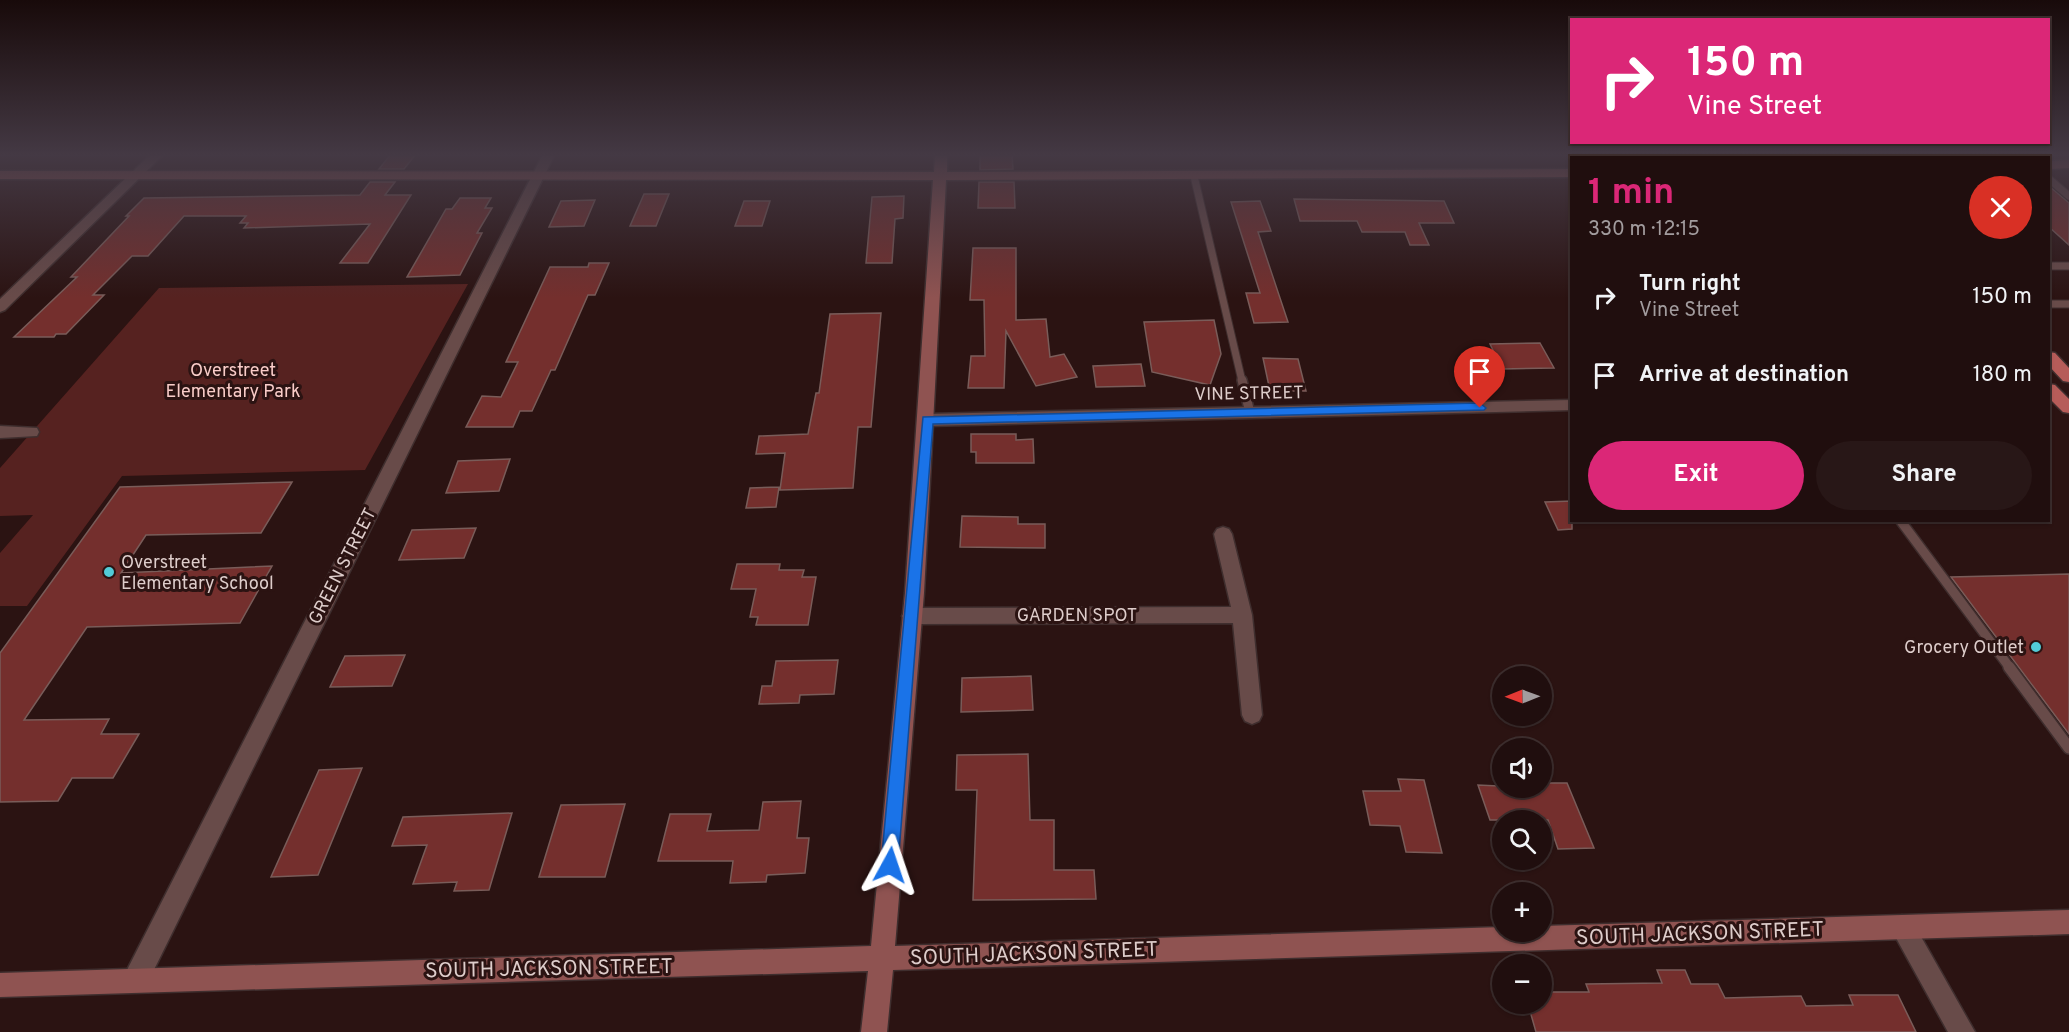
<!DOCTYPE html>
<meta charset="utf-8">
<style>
:root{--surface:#200e0e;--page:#281717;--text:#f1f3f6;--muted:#a29c9e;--line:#3d2e2e;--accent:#db2777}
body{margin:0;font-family:Overpass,sans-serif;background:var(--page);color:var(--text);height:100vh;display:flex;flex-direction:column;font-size:22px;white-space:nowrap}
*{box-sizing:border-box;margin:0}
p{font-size:20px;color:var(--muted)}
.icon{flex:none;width:33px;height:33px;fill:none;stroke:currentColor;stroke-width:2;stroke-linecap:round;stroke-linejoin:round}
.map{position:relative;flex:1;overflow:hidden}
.details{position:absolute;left:1570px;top:156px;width:480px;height:366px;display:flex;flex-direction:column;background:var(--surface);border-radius:0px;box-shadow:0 2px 4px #0004,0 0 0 2px var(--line)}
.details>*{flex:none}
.banner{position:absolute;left:1570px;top:18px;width:480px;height:126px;border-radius:0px;box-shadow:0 2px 4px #0004,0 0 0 2px var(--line);background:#db2777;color:#fff;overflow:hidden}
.needle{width:39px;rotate:269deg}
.controls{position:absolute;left:1492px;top:666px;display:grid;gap:12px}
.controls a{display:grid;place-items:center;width:60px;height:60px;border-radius:50%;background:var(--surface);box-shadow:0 2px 4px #0004,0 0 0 2px var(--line);font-size:30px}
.pin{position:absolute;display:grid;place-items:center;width:51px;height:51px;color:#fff;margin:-62px -26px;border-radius:50% 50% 50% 0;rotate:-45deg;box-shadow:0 0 6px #0007}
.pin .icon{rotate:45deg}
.me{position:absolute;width:66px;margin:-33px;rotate:5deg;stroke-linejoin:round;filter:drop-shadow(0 0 4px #0008)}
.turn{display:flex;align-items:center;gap:21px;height:126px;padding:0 18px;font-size:27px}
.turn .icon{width:78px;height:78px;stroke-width:2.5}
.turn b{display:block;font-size:42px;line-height:51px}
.round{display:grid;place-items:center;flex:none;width:63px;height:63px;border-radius:32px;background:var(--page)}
.overview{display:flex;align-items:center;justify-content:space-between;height:102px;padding:0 18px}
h1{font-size:36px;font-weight:700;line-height:45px;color:var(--accent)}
.button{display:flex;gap:12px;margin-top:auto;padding:12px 18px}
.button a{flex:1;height:69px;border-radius:36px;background:var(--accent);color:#fff;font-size:24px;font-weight:700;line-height:69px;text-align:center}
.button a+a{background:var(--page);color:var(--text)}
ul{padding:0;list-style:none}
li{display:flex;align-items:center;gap:18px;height:78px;padding:0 18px}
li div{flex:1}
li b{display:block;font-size:22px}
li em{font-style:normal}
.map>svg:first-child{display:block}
.green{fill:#562220}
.building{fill:#742f2d;stroke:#795c59;stroke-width:1.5}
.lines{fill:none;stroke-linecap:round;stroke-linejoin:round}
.lane-far2-casing{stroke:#3f2e2e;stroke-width:9}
.lane-far1-casing{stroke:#3f2e2e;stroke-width:12}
.lane-casing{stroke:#3f2e2e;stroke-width:14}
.street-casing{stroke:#3f2e2e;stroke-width:3}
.secondary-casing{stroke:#3f2e2e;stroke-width:3}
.primary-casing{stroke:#3f2e2e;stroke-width:3}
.lane-far2{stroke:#684b49;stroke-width:7}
.lane-far1{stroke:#684b49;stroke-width:9}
.lane{stroke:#684b49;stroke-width:11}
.street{fill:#684b49;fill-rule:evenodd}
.secondary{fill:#8f5351;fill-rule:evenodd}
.primary{fill:#b65c59;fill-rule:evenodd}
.route{fill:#1a73e8;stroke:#114b97;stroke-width:1.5}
.poi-dot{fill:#52cbd7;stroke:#2b1312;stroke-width:2}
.labels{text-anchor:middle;stroke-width:6;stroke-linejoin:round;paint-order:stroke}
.park-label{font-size:18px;fill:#f9ccc8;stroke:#2b1312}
.street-label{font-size:18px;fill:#decdcb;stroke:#2b1312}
.poi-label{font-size:18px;fill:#decdcb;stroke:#2b1312;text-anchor:start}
.near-street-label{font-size:21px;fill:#decdcb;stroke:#2b1312}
</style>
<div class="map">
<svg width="2069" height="1032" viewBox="0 0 2069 1032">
<rect width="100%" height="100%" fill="#2b1312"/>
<path class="green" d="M468,284L365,470L122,476L27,606H0V553L33,515L0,516V468L159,288Z"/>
<path class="building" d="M391,154H416L404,169H379Z
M980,154H1012L1013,169L980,170Z
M370,182H395L385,195H411L368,263H340L370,224L244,228L248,223H240L246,216H184L148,256H132L93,295H104L66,334H56L54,337H14L77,277H71L129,216H126L144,198L360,195Z
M979,182H1014L1015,208H978Z
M2049,186L2069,203V245L2049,227Z
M644,194H669L656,226H630Z
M904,196L903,218L895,219L892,263H866L872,197Z
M460,198H491L485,208H492L477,233H482L460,275L407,277L446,209H452Z
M1294,199L1444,201L1454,223H1419L1429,245H1410L1405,232H1362L1357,221H1300Z
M595,200L584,226L549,227L561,201Z
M744,201H770L762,226H735Z
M1260,201L1271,231L1258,232L1288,322L1254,323L1246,293H1260L1231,202Z
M973,248H1016V320L1046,319L1050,357L1064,354L1077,377L1036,386L1006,331L1004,388H968L971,356H985L984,300H970Z
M589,263H609L595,295H588L555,370H551L532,411H520L513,427H466L482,396L501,397L518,362H506L550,267H588Z
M881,313L871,427H858L853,488L780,490L785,453L756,454L759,436L808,434L816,393H819L830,314Z
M1214,320L1221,354L1210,385L1152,372L1144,322Z
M1540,343L1554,368L1502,369L1490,344Z
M1263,358L1298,359L1306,391H1270Z
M1141,364L1145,386L1096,387L1093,366Z
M971,434H1016V440L1033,439L1034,463H976V452H971Z
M510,459L499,491L446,493L458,461Z
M292,482L261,533L146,535L121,573L272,566L240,623L87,627L24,720L109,719L101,734H139L113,778H72L58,801L0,802V653L120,487Z
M779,487L776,507L746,508L750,488Z
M1572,501V529L1558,530L1545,502Z
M962,516L1018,517V524H1045V548L960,547Z
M476,528L464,558L399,560L412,530Z
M737,564H780L779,570H804L802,577H816L808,625H756L758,617H750L756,589H731Z
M2069,574V734L1951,577Z
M405,655L392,686L330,687L345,656Z
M838,660L834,694L800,695L799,703L759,704L762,686H772L776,661Z
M1031,676L1033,710L961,712L962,678Z
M1028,754L1030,820H1054V870H1094L1096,899L973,900L977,790H956L957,755Z
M362,768L318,875L271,877L319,770Z
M1398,779L1424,780L1442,853L1406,852L1400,826L1370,825L1363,791H1401Z
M1542,783H1567L1594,848L1558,849L1548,820H1490L1478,785L1542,788Z
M801,801L797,838H809L805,873L767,875L766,882L730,883L733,861H658L670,814H711L707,831L759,830L763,802Z
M625,804L605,877H539L561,805Z
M512,813L489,890L454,891L457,882L413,884L427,845L392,846L403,817Z
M1657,970H1685L1691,984H1718L1725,998L1801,996L1806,1006L1853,1005L1849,995H1898L1916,1032H1536L1528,1004H1542V992H1589L1586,984L1662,983Z"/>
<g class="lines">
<defs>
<path id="lane-far2" d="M1606,154L1609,158
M1639,154L1642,158
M1194,176L1242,381
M2049,179L2069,196
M2049,266H2069
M2049,304H2069"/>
<path id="lane-far1" d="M1242,380L1250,413
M1900,520L2010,668"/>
<path id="lane" d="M2009,667L2069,748"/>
<path id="street" d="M151,154H164L5,310L0,312V299Z
M543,154H555L145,988L136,991L127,988L124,979L127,970Z
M1572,400V410L927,426L921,424L919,420L921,416L927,414Z
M0,426L37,428L39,432L37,436L0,438Z
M1223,527L1229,529L1232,534L1252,615L1262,715L1259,721L1252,724L1245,721L1242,715L1233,623L912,624L905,621L902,616L905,611L912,608L1231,607L1214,534L1217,529Z
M1902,915L1911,919L1975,1032H1948L1890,927L1893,919Z"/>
<path id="secondary" d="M935,154H947V172L1572,169V177L946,180L924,593L895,946L1503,927V932H1542V926L2069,910V934L893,970L887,1032H861L868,971L0,997V973L871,946L905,593L933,180L0,179V171L934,172Z
M2069,160V168L2049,169V161Z"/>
<path id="primary" d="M1821,154H1834L1837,158H1823Z
M1848,154H1860L1863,158H1850Z
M2049,352L2055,353L2069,368V382L2063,381L2049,366Z
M2049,384L2055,385L2069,399V413L2063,412L2049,398Z"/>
</defs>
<use href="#lane-far2" class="lane-far2-casing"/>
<use href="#lane-far1" class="lane-far1-casing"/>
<use href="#lane" class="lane-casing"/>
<use href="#street" class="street-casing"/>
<use href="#secondary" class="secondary-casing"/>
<use href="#primary" class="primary-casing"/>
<use href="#lane-far2" class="lane-far2"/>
<use href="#lane-far1" class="lane-far1"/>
<use href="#lane" class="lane"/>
<use href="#street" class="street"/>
<use href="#secondary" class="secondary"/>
<use href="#primary" class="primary"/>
</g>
<linearGradient id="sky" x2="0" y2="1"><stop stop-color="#180a0a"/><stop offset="0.52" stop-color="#443944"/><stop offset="1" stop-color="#443944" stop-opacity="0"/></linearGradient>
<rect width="2069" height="298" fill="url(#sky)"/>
<path class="route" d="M1480,403L1486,408L1484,410L933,424L898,865L896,871L890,873L883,871L881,865L923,417Z"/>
<g class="poi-dot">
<circle cx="109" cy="572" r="6"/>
<circle cx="2036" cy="647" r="6"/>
</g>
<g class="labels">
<g class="park-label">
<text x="233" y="376">Overstreet<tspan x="233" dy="21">Elementary Park</tspan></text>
</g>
<g class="street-label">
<text transform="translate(1249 393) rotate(-1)" y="6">VINE STREET</text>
<text transform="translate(342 566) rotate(-63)" y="6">GREEN STREET</text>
<text x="1077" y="621">GARDEN SPOT</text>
</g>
<g class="poi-label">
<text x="121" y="568">Overstreet<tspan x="121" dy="21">Elementary School</tspan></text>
<text x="2024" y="653" text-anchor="end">Grocery Outlet</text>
</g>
<g class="near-street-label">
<text transform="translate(1700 933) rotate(-2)" y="7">SOUTH JACKSON STREET</text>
<text transform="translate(1034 953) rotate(-2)" y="7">SOUTH JACKSON STREET</text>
<text transform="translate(549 968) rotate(-1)" y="7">SOUTH JACKSON STREET</text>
</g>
</g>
</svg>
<div class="controls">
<a><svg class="needle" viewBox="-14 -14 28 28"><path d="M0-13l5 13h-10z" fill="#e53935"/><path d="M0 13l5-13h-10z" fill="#a29c9e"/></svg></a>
<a><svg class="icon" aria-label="sound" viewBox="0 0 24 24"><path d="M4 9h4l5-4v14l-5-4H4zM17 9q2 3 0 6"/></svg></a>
<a><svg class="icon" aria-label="search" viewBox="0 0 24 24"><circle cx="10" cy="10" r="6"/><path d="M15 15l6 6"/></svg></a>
<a>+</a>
<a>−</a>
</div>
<div class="pin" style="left:1480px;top:408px;background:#d93025"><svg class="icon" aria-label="arrive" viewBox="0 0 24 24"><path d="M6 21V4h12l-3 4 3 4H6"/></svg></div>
<svg class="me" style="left:890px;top:865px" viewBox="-20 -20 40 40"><path d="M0-17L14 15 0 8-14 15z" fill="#1a73e8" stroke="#fff" stroke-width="4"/></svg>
<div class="banner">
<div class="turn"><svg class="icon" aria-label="right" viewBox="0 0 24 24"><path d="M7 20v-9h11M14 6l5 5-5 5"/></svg><div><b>150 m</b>Vine Street</div></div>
</div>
<section class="details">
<div class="overview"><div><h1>1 min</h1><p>330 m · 12:15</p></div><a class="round" style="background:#d93025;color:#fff"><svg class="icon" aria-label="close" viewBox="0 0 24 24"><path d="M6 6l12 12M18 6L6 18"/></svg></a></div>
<ul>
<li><svg class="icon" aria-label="right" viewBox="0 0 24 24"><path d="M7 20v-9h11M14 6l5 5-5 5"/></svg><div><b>Turn right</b><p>Vine Street</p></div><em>150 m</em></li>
<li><svg class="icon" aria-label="arrive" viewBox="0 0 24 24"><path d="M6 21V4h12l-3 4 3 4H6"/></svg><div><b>Arrive at destination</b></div><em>180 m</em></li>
</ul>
<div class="button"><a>Exit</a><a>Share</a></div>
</section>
</div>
